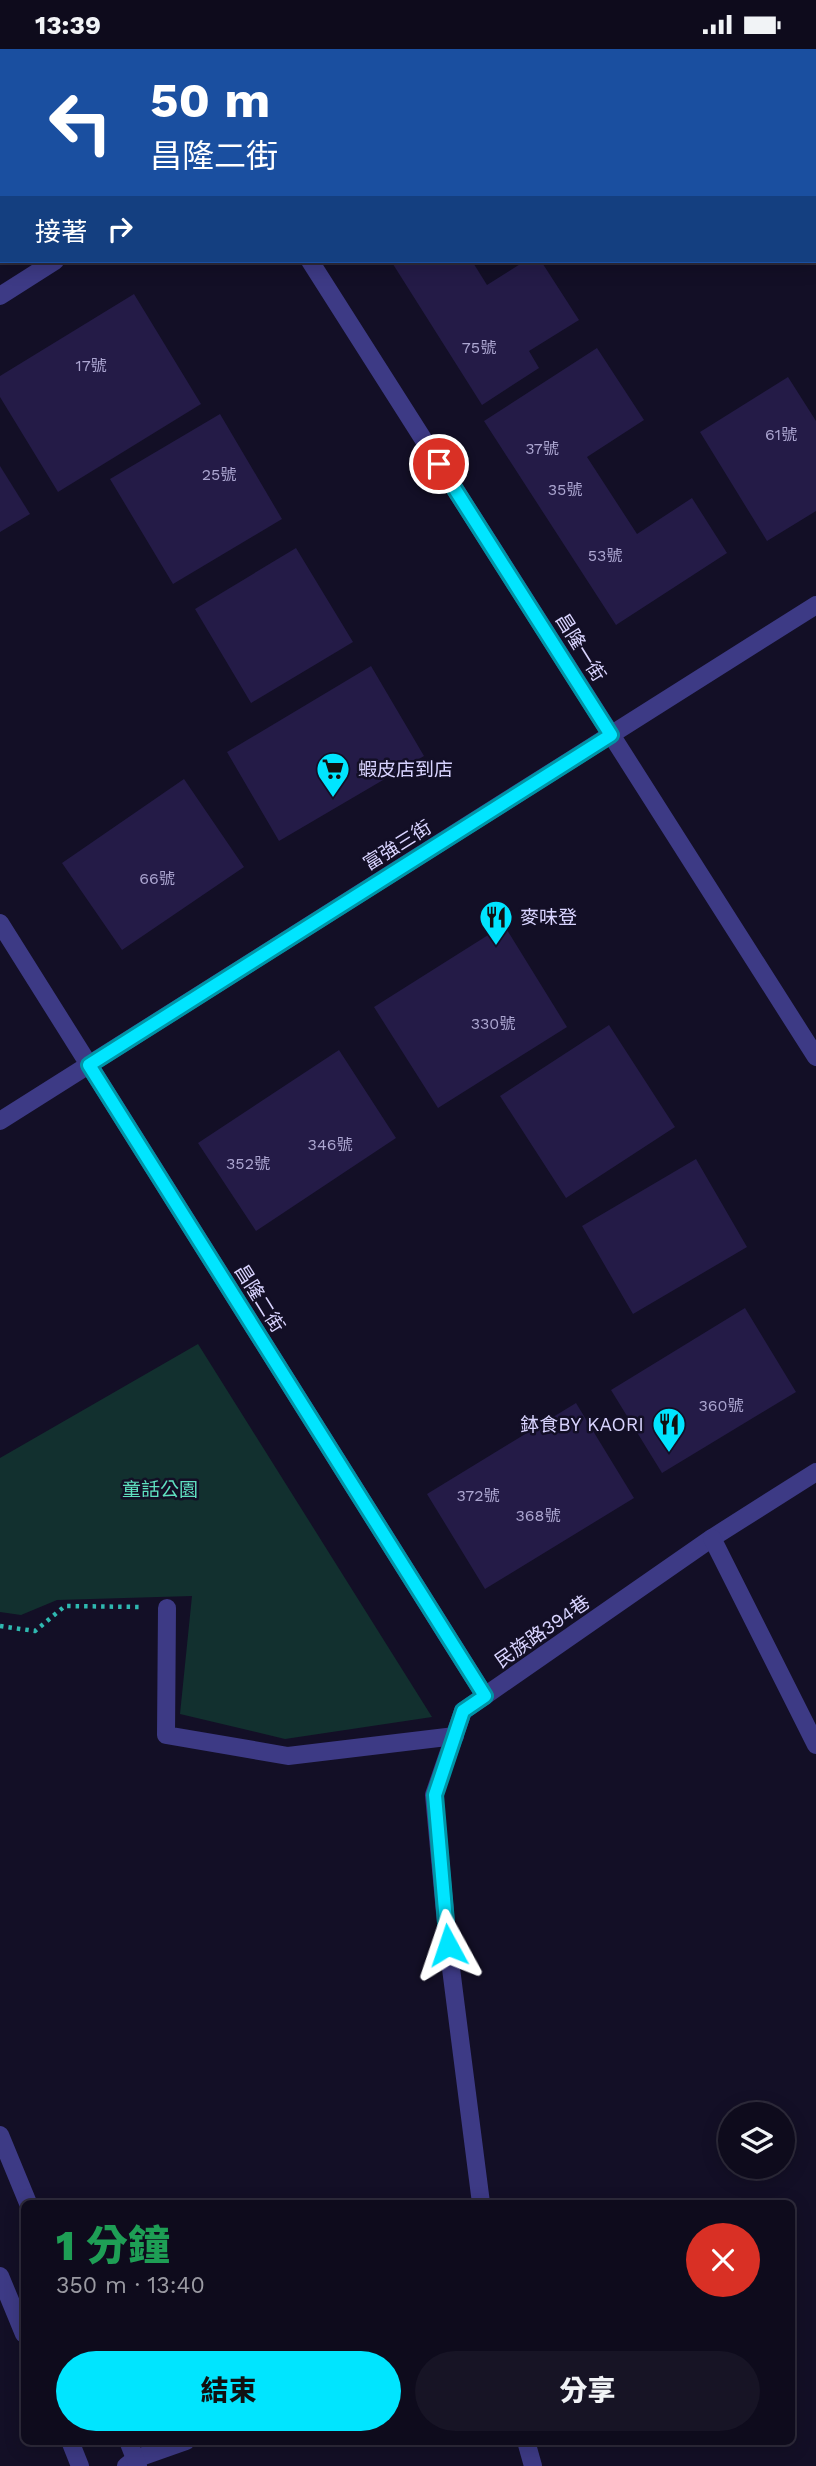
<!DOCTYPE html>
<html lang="zh-TW">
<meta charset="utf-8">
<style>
:root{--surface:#0e0b1c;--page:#171425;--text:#f1f3f6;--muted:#9b9ba3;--line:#2e2b3b;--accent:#00e5ff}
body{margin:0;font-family:"Work Sans","Noto Sans TC",sans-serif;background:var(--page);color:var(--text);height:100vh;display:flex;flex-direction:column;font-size:26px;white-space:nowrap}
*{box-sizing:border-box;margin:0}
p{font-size:23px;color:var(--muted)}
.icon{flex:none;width:38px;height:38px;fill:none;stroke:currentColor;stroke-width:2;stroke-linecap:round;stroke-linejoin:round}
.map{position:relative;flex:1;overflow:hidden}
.drawer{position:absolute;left:21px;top:2151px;width:774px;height:245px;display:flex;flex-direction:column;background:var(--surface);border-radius:10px;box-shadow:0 4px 18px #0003,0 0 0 2px var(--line)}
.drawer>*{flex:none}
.banner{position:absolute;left:0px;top:0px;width:817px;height:214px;box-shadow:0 4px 18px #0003,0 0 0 2px var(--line);background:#1a4fa0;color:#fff;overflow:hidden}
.controls{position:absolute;left:718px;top:2053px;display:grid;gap:14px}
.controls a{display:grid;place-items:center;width:77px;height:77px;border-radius:50%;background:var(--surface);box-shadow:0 4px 18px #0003,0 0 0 2px var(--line);font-size:35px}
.pin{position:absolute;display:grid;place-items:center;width:60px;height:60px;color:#fff;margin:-30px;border:4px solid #fff;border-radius:50%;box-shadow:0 2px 7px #0007}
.me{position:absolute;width:77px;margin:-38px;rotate:355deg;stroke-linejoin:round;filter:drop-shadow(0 0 5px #0008)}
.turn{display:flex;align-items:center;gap:24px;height:147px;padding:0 35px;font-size:32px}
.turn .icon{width:91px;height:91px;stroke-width:2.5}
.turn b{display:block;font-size:49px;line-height:60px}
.then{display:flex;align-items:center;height:66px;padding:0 35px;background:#0003;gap:14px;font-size:26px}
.round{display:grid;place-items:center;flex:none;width:74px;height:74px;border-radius:37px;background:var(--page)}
.overview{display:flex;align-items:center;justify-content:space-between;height:119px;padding:0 35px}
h1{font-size:42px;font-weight:800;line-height:52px;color:#1e9e55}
.primary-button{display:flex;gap:14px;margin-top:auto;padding:14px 35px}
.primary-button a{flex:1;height:80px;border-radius:42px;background:var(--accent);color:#111;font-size:28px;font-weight:800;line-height:80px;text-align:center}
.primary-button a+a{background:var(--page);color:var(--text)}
.status{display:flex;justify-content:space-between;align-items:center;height:49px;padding:0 35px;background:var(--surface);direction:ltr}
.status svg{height:19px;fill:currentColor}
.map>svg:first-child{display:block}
.green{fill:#12302f}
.building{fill:#241b47}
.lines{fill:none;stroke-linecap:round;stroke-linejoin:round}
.path{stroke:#2fb8b0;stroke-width:4.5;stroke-dasharray:3.5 5;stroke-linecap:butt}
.service{stroke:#3d3a85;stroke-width:18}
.minor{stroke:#3d3a85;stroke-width:18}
.tertiary{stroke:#3d3a85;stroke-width:18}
.route-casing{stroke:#0095a6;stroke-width:18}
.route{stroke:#00e5ff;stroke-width:12}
.labels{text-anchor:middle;stroke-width:5;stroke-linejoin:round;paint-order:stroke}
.number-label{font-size:16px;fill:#aca6d1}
.street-label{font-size:19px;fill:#d9d4ff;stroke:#130f26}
.poi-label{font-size:19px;fill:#d9d4ff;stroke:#130f26;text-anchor:start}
.park-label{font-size:19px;fill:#5fe0c0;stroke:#130f26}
</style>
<div class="status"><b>13:39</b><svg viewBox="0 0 49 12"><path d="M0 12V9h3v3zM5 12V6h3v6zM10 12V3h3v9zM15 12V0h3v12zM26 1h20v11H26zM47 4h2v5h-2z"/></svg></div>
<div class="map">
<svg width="816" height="2417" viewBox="0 0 816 2417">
<rect width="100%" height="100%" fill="#130f26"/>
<path class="green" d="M198,1295L432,1668L285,1690L180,1665L192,1547L57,1551L21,1566L0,1563V1409Z"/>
<path class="building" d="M391,212H472L487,236L525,212H541L579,271L529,302L539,319L482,356Z
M134,245L201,355L58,443L0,348V327Z
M597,299L644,371L587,408L637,485L692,449L727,504L616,576L484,372Z
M788,328L816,372V462L767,492L700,383Z
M220,365L282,470L173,535L110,430Z
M0,417L30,465L0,483Z
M296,499L353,593L251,654L195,560Z
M371,617L424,707L279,792L227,703Z
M184,730L244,818L122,901L62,814Z
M504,876L567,978L438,1059L374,958Z
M609,976L675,1078L566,1149L500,1047Z
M339,1001L396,1089L256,1182L198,1094Z
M696,1110L747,1198L633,1265L582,1177Z
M745,1259L796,1343L662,1424L611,1341Z
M576,1354L634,1449L485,1540L427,1445Z"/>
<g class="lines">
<path class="path" d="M0,1577L35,1582L65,1557L140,1558"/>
<path class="service" d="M167,1559L166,1686L288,1707L455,1687
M463,1662L712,1489L816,1423"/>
<path class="minor" d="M175,0L176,2
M384,2L387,0
M310,212L816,1008
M0,247L55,212
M0,874L485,1647
M0,1072L816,556
M712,1489L816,1696
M463,1662L434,1746L448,1896L481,2154
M526,2392L533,2417
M126,2417L135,2410L186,2392"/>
<path class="tertiary" d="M0,2086L28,2154
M0,2227L24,2285
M70,2392L80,2417
M128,2392L138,2417"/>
</g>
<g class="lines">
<defs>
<path id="route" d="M439,415L611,686L89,1016L485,1647L463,1662L435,1746L448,1896"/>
</defs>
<use href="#route" class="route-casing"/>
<use href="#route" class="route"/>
</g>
<defs>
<symbol id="supermarket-pin" viewBox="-11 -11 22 30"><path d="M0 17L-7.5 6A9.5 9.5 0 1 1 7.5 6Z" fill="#00e5ff" stroke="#130f26"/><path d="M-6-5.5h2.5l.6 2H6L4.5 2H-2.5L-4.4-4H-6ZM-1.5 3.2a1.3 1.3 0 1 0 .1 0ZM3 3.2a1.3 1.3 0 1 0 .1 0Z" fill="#111"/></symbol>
<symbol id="restaurant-pin" viewBox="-11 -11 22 30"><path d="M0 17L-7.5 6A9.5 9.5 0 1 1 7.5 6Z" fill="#00e5ff" stroke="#130f26"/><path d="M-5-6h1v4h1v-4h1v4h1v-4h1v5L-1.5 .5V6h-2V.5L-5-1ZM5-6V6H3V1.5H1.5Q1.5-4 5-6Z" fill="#111"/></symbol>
</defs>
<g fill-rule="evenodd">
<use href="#supermarket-pin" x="314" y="701" width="38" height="52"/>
<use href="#restaurant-pin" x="477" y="849" width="38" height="52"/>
<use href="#restaurant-pin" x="650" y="1356" width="38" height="52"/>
</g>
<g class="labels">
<g class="number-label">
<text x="479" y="304">75號</text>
<text x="91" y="322">17號</text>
<text x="781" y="391">61號</text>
<text x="542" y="405">37號</text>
<text x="219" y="431">25號</text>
<text x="565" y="446">35號</text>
<text x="605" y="512">53號</text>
<text x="157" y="835">66號</text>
<text x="493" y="980">330號</text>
<text x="330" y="1101">346號</text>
<text x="248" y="1120">352號</text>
<text x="721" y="1362">360號</text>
<text x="478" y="1452">372號</text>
<text x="538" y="1472">368號</text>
</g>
<g class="street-label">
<text transform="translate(581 598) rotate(58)" y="7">昌隆一街</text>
<text transform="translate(397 796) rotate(-32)" y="7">富強三街</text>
<text transform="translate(260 1249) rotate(58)" y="7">昌隆二街</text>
<text transform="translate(542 1582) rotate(-35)" y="7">民族路394巷</text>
</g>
<g class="poi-label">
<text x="358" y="727">蝦皮店到店</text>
<text x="520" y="875">麥味登</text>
<text x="644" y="1382" text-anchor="end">鉢食BY KAORI</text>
</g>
<g class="park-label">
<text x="160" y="1447">童話公園</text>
</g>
</g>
</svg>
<div class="controls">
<a><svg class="icon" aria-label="layers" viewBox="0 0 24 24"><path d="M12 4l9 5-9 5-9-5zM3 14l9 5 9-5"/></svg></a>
</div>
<div class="pin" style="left:439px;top:415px;background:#d93025"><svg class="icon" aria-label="arrive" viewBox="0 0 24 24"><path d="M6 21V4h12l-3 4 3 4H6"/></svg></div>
<svg class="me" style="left:448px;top:1896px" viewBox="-20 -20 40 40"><path d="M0-17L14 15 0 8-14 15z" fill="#00e5ff" stroke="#fff" stroke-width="4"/></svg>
<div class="banner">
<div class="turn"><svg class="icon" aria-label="left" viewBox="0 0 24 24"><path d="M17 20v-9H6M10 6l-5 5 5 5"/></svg><div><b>50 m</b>昌隆二街</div></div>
<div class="then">接著<svg class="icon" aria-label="right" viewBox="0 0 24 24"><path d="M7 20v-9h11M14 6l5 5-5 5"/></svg></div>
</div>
<section class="drawer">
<div class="overview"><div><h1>1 分鐘</h1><p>350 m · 13:40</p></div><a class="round" style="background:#d93025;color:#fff"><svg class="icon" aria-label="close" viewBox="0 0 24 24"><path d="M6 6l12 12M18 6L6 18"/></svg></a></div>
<div class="primary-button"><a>結束</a><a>分享</a></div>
</section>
</div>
